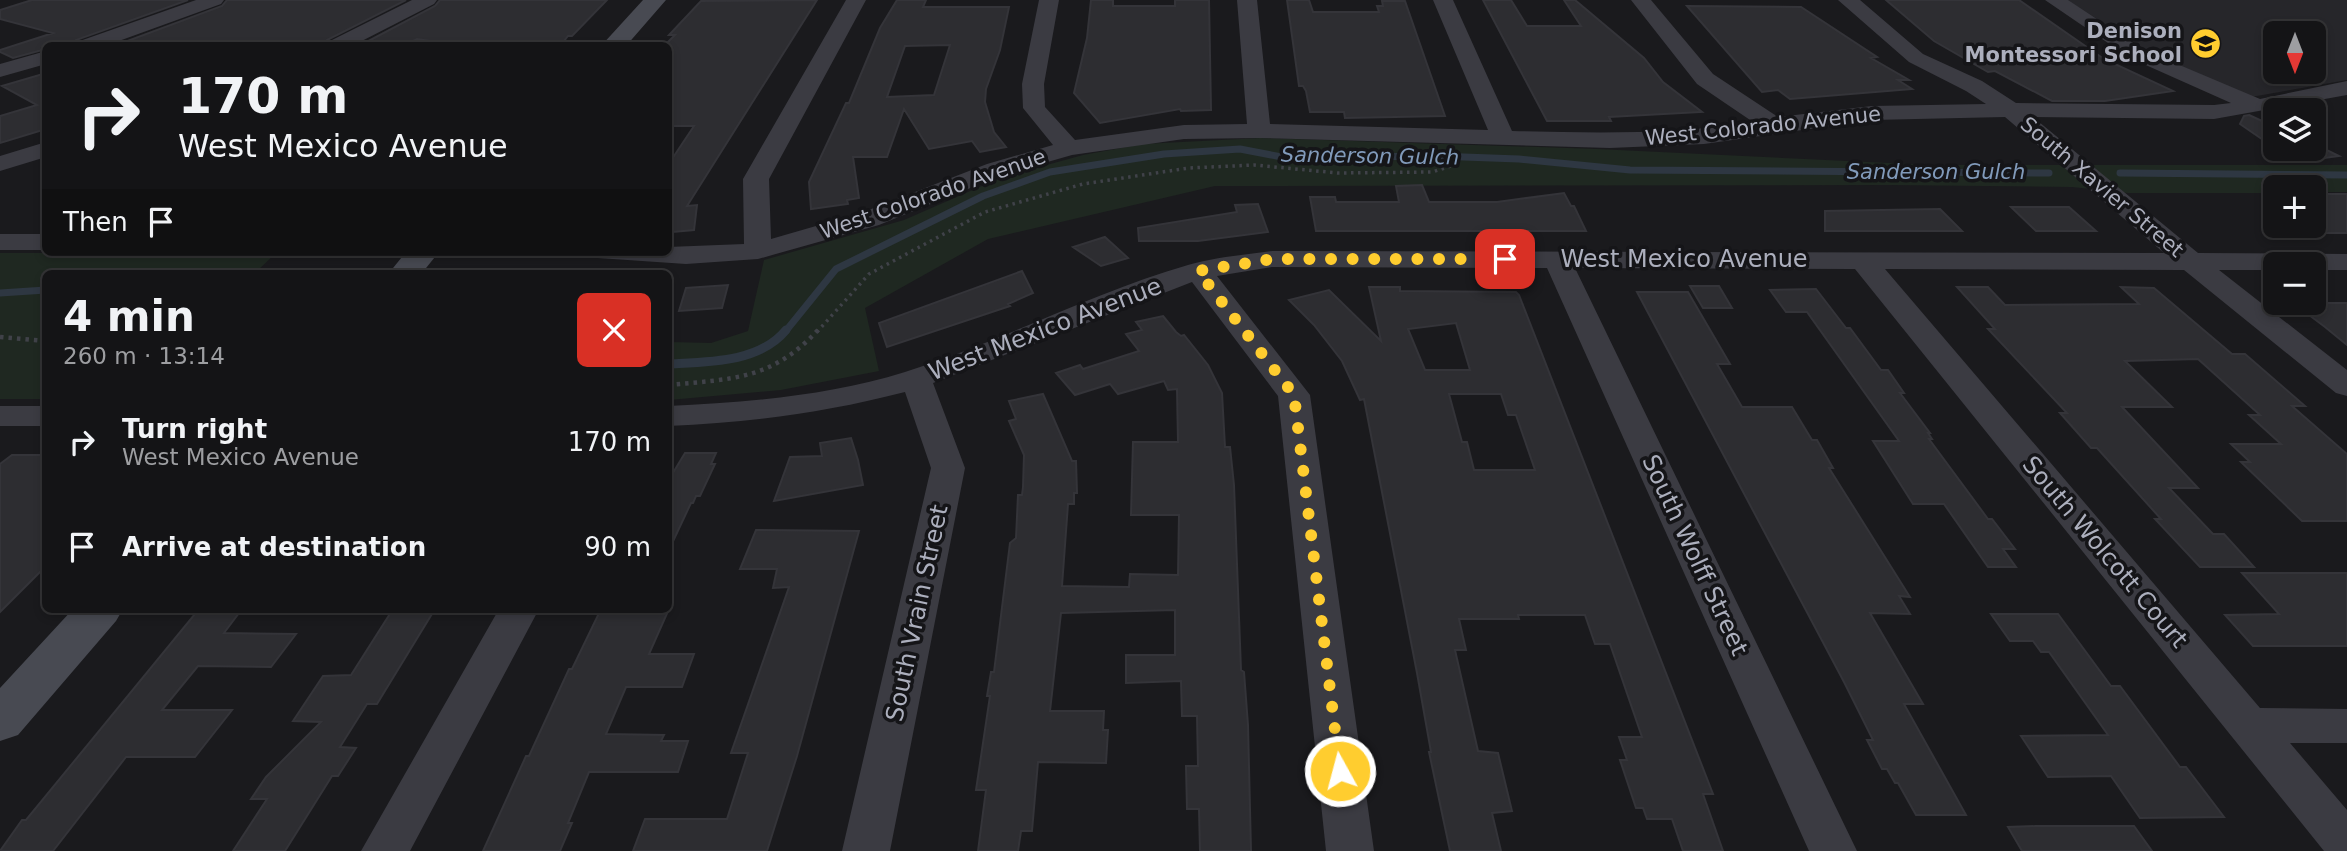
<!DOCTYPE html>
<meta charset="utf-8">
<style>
:root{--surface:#141416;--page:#1d1d1f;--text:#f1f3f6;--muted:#9d9ea1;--line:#333335}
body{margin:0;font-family:"DejaVu Sans",sans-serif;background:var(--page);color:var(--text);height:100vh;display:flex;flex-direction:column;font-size:26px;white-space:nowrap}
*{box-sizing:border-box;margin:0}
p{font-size:23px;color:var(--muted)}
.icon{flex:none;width:38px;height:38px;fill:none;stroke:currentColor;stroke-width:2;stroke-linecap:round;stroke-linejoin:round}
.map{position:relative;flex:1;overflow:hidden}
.drawer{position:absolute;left:42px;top:270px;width:630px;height:343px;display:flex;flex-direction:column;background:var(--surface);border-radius:10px;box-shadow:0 4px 10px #0003,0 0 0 2px var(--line)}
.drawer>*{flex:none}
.guide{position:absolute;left:42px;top:42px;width:630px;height:214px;border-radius:10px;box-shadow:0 4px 10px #0003,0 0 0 2px var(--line);background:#141416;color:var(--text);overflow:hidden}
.needle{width:46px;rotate:180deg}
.buttons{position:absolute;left:2263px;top:21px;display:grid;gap:14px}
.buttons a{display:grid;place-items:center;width:63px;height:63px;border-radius:10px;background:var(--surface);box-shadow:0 4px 10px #0003,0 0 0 2px var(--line);font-size:35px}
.pin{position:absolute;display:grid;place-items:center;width:60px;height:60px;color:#fff;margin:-30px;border-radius:14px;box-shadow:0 4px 10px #0006}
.me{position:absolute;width:77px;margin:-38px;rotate:353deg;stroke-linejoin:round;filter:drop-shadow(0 0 5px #0008)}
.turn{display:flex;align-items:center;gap:24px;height:147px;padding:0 21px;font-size:32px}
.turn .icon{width:91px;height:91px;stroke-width:2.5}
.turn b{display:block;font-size:49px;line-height:60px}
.then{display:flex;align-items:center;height:66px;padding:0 21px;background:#0003;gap:14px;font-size:26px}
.round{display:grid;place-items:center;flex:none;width:74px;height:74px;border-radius:10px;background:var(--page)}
.head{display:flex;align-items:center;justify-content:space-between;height:119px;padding:0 21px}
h1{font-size:42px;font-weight:700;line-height:52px}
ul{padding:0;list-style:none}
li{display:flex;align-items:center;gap:21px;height:105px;padding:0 21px}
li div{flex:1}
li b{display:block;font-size:26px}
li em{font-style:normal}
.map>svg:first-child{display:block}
.built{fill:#26262a;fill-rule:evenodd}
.green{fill:#1f2821}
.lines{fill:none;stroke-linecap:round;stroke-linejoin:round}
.stream-far1{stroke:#2e3742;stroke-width:7}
.stream{stroke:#2e3742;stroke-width:9}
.building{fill:#2d2d31;stroke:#343439;stroke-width:2;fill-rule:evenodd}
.path-far1{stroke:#404249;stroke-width:3.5;stroke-dasharray:2.5 4.5;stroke-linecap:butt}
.path{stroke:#404249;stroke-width:4.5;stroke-dasharray:3.5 5;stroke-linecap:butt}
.street{fill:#3b3b42;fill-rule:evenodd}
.secondary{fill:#484a52;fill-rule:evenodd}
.route{stroke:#ffcd2f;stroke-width:12;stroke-dasharray:0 21.6}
.labels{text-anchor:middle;stroke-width:7;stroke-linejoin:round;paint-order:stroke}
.far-poi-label{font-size:21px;font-weight:bold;fill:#acafbd;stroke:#151518;text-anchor:end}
.far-street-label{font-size:21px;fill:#acafbd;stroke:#151518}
.far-water-label{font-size:21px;font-style:italic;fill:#819aba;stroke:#151518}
.street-label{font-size:24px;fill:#acafbd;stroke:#151518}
</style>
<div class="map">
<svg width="2347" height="851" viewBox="0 0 2347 851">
<rect width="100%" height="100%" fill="#1a1a1d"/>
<path class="built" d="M2067,0H2347V80L2251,97L2151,53ZM2275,33H2314V72H2275Z"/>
<path class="green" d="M1260,138L1597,149L1932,165H2347V192H2314V187H2275V193H2128L2072,187L1889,185L1215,186L988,239L865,308L879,371L781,390L669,400V342L711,343L748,331L764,260L904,220L1000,178L1083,155L1143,144Z
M0,253H276L255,273H46L45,399H0Z"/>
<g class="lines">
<path class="stream-far1" d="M2120,173L2347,175
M0,293L46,290
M785,332L836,269L983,196L1050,172L1164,154L1240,149L1287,158L1436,156L1519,159L1630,170L2049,173"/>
<path class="stream" d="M668,364C708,362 759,363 786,330"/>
</g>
<path class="building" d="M32,0H188L76,40L72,46H46V49L13,58L0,52V50L53,33L0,19V10Z
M227,0H406L327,40L323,46H114L222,6Z
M440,0H607L572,36H568L560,46H465L417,39L402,46H359L435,6Z
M817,0L687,206L697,205L694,230L672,232L668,237V165L694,126H668V42L675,35H669L701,1Z
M897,0H926L923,7H1009L1000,50L986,89L985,102L994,132L1006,147L980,152L972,141L929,149L904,109L887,157H853L859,198L847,200L848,204L811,209L809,182L846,103H849L880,28ZM950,45L934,95L887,97L905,46Z
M1091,0H1113V6H1175V0H1209L1211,110L1181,111L1180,109L1100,123L1074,93L1087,38Z
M1287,0H1309L1313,12H1379L1377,6H1383L1382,1H1405L1445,116L1345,118L1344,112H1310L1306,91L1303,86H1299Z
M1483,0H1511L1527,26H1581L1564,0H1575L1644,58L1663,82L1702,112L1609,117L1611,121H1547Z
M1886,0H2019L2104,59L2173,91L2105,101H2052L1995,71L1988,72L1934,41Z
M1687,6L1801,7L1877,57L1871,58L1909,80H1898L1912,89L1790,99L1778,90L1762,92Z
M46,73V129L0,143V116L37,105L2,86Z
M2249,115L2275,127V148L2240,124L2244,116Z
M2314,144L2339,156L2295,162L2276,149H2314Z
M1422,185L1429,202H1497L1564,193L1571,206H1574L1586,231H1316L1310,197H1335L1336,202H1399L1396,186Z
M2314,194H2347V233H2314Z
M1258,204L1268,232L1198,241H1139L1138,228L1237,212L1235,205Z
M2011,207H2069L2096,231H2036Z
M1940,209L1962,231H1825V211Z
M1105,237L1128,258L1101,266L1073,247Z
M1022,271L1033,293L1008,304L1010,306L887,347L879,323Z
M728,285L722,308L679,311L686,288Z
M1690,286H1719L1732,308H1703Z
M1369,287H1400V291L1516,292L1519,295L1713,794H1703L1723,851H1683L1672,819H1647L1643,808H1636L1620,760H1627L1619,737H1642L1610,644H1595L1585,615H1518L1519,619H1459L1466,650H1455L1478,751L1498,753L1512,811L1492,813L1501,851H1450L1429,752H1431L1417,673L1364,399L1360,400L1342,361L1314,325L1289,300L1329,290L1381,341ZM1456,323L1470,370H1425L1408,329ZM1449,394H1501L1508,415H1516L1535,470H1474L1467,442H1462Z
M1957,287H1988L2005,305L2139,304L2121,287L2154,288L2232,354H2245L2305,406H2292L2347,454V521H2302L2241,462H2250L2231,444H2281L2249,415H2260L2198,359L2125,361L2172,407H2122L2198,488H2169L2213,534H2224L2254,567H2200L2155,519H2161L2097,448H2091L2060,413H2067L1988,329H1995Z
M1816,289L1846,328H1850L1881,370H1888L1904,393H1900L1930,433H1928L1932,439H1929L1988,519H1992L2015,549H2003L2016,567H1988L1944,504H1913L1873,441H1899L1807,312H1786L1770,290Z
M1637,292H1688L1730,364H1717L1742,407H1792L1812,440H1817L1833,468H1829L1910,597L1899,596L1910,614L1870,613L1923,704H1904L1966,815H1916L1898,783H1895L1887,769H1882L1867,740H1873L1844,682Z
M2293,303H2347V345L2325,327Z
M1163,316L1176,332L1181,336L1184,335L1208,365L1222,393L1225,447H1230L1234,485L1241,670L1244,672L1248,725L1251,851H1200L1199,809H1187L1186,766H1198L1197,716H1182L1181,681L1126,683V655H1175V610L1061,613L1050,711H1104L1103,730H1108L1106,763L1038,762L1032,831H1021L1018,851H978L986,790H976L990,696H987L991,672H994L1010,543L1016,538L1018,495H1022L1023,487L1024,455L1009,421L1016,419L1009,401L1043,394L1072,461H1076L1077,493H1074V504H1068L1062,586L1129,587L1130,574L1178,575L1179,515H1131L1133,442H1178L1177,389L1168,390L1164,381L1118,394L1110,384L1075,395L1056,373L1080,365L1083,369L1139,351L1126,334L1142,330L1136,322Z
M851,438L858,460L863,485L774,501L790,457L822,456L820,443Z
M685,453H716L711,464H715L700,496H696L693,503H691L668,552V481Z
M12,455H46V566L0,612V464Z
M756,530L859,531L797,756L767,851H633L645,819H727L748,753H731L789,587L773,588L777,569H740Z
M2242,573H2347V646H2253L2225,615L2279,614Z
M199,609H242L224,633L296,634L271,667L198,666L162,710H232L195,757H126L53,851H0L22,820H26Z
M393,609H435L377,704H367L340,747L356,748L338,776H332L285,851H233L267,799H251L266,777L321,722L293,721L323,676L351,675Z
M601,609H669L649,654H694L682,687H626L606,734L664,735L661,741H688L678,772H589L568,823H572L560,851H483L526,756H529L569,669H572Z
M1991,614H2058L2111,686H2120L2180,767H2186L2224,817L2140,818L2111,776L2048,777L2021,736L2108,735L2049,652H2041L2033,641H2010Z
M2036,826H2134L2152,851H2022L2008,827Z"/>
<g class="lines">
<path class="path-far1" d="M817,332L869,274L985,212L1083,184L1189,168L1254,165L1338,173L1432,172L1451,166"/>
<path class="path" d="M0,337L46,341
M668,385C732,379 772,380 818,330"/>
<path class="street" d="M196,0H224L221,4L105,46H74L77,42Z
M412,0H437L434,4L352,46H325L328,42Z
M846,0H866L769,179L771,239L861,213L987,164L1053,145L1023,108L1022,84L1039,0H1059L1044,84L1045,107L1075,140L1184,125L1247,124L1237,0H1257L1270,124L1488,130L1433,0H1453L1512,131C1593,133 1673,135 1753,122L1697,84L1631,0H1651L1713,74L1778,117L1872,106L1986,104L1966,91L1909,62L1838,0H1860L1923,54L1982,81L2016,103L2214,105L2231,103L2130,58L2045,0H2068L2144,50L2260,99L2347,81V95L2214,119L2033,117L2198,253L2347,254V270H2314V264H2275V270H2219L2347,370V396L2336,393L2184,270L1885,269L2260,708L2347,709V743H2290L2347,810V851H2324L1855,269L1575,268L1857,851H1809L1547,268L1272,267L1217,276L1310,395L1374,851H1326L1278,396L1192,282L933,383L965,468L890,851H842L931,468L905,392C823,413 753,422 668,426V406C748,402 828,396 905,372C1001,342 1091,293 1188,265C1215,257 1244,255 1272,251L2164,253L2005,117L1872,120L1704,144L1610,148L1259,138L1184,139L1072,155L1005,174L879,225L758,259L686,264L598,258L594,252H668V247L744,244L743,179Z
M46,51V64L0,77V64Z
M46,142V157L0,171V156Z
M0,234H46V250H0Z
M0,406H46V426H0Z
M499,609H539L410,851H361Z"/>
<path class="secondary" d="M643,0H666L626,46H601Z
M406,252H439L422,273H389Z
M73,609H123L116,621L18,735L0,741V688Z"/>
</g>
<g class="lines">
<path class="route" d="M1340,771L1294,395L1198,271L1272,259H1505"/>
</g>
<defs>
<symbol id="school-disc" viewBox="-11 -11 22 22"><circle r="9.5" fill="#ffcd2f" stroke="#151518"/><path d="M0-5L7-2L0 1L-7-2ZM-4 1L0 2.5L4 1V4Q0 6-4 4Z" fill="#111"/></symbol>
</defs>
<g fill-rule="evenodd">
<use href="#school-disc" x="2188" y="26" width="35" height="35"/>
</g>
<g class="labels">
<g class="far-poi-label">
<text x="2182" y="38">Denison<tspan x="2182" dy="24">Montessori School</tspan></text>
</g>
<g class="far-street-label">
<text transform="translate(1763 126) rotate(-6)" y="7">West Colorado Avenue</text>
<text transform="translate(2102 187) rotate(40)" y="7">South Xavier Street</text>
<text transform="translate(933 194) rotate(-19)" y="7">West Colorado Avenue</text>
</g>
<g class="far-water-label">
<text transform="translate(1370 156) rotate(1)" y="7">Sanderson Gulch</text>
<text x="1936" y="179">Sanderson Gulch</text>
</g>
<g class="street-label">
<text x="1684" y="267">West Mexico Avenue</text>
<text transform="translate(1045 329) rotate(-21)" y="8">West Mexico Avenue</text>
<text transform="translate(2105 552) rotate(50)" y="8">South Wolcott Court</text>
<text transform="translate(1695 555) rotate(65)" y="8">South Wolff Street</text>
<text transform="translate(917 613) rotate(-78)" y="8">South Vrain Street</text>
</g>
</g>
</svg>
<div class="buttons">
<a><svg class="needle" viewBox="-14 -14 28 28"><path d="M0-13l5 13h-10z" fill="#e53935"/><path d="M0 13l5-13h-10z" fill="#9d9ea1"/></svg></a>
<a><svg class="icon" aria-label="layers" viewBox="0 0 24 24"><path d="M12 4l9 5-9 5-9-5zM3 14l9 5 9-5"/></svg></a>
<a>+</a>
<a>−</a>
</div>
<div class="pin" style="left:1505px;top:259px;background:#d93025"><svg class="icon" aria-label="arrive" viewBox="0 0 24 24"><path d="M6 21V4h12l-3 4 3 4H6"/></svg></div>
<svg class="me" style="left:1340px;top:771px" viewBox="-20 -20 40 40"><circle r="17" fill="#ffcd2f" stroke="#fff" stroke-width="3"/><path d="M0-11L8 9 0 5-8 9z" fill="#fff"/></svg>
<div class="guide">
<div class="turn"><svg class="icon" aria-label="right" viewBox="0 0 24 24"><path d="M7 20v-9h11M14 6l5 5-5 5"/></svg><div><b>170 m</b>West Mexico Avenue</div></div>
<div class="then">Then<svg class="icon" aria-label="arrive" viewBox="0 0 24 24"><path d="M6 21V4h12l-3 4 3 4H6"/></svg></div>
</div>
<section class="drawer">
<div class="head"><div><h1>4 min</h1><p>260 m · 13:14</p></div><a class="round" style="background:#d93025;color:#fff"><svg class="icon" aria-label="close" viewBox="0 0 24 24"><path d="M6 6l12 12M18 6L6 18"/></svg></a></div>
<ul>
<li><svg class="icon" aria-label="right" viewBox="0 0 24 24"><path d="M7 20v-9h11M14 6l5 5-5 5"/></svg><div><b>Turn right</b><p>West Mexico Avenue</p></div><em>170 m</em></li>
<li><svg class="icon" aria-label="arrive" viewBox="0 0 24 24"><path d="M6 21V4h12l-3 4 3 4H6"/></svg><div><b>Arrive at destination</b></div><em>90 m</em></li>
</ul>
</section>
</div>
